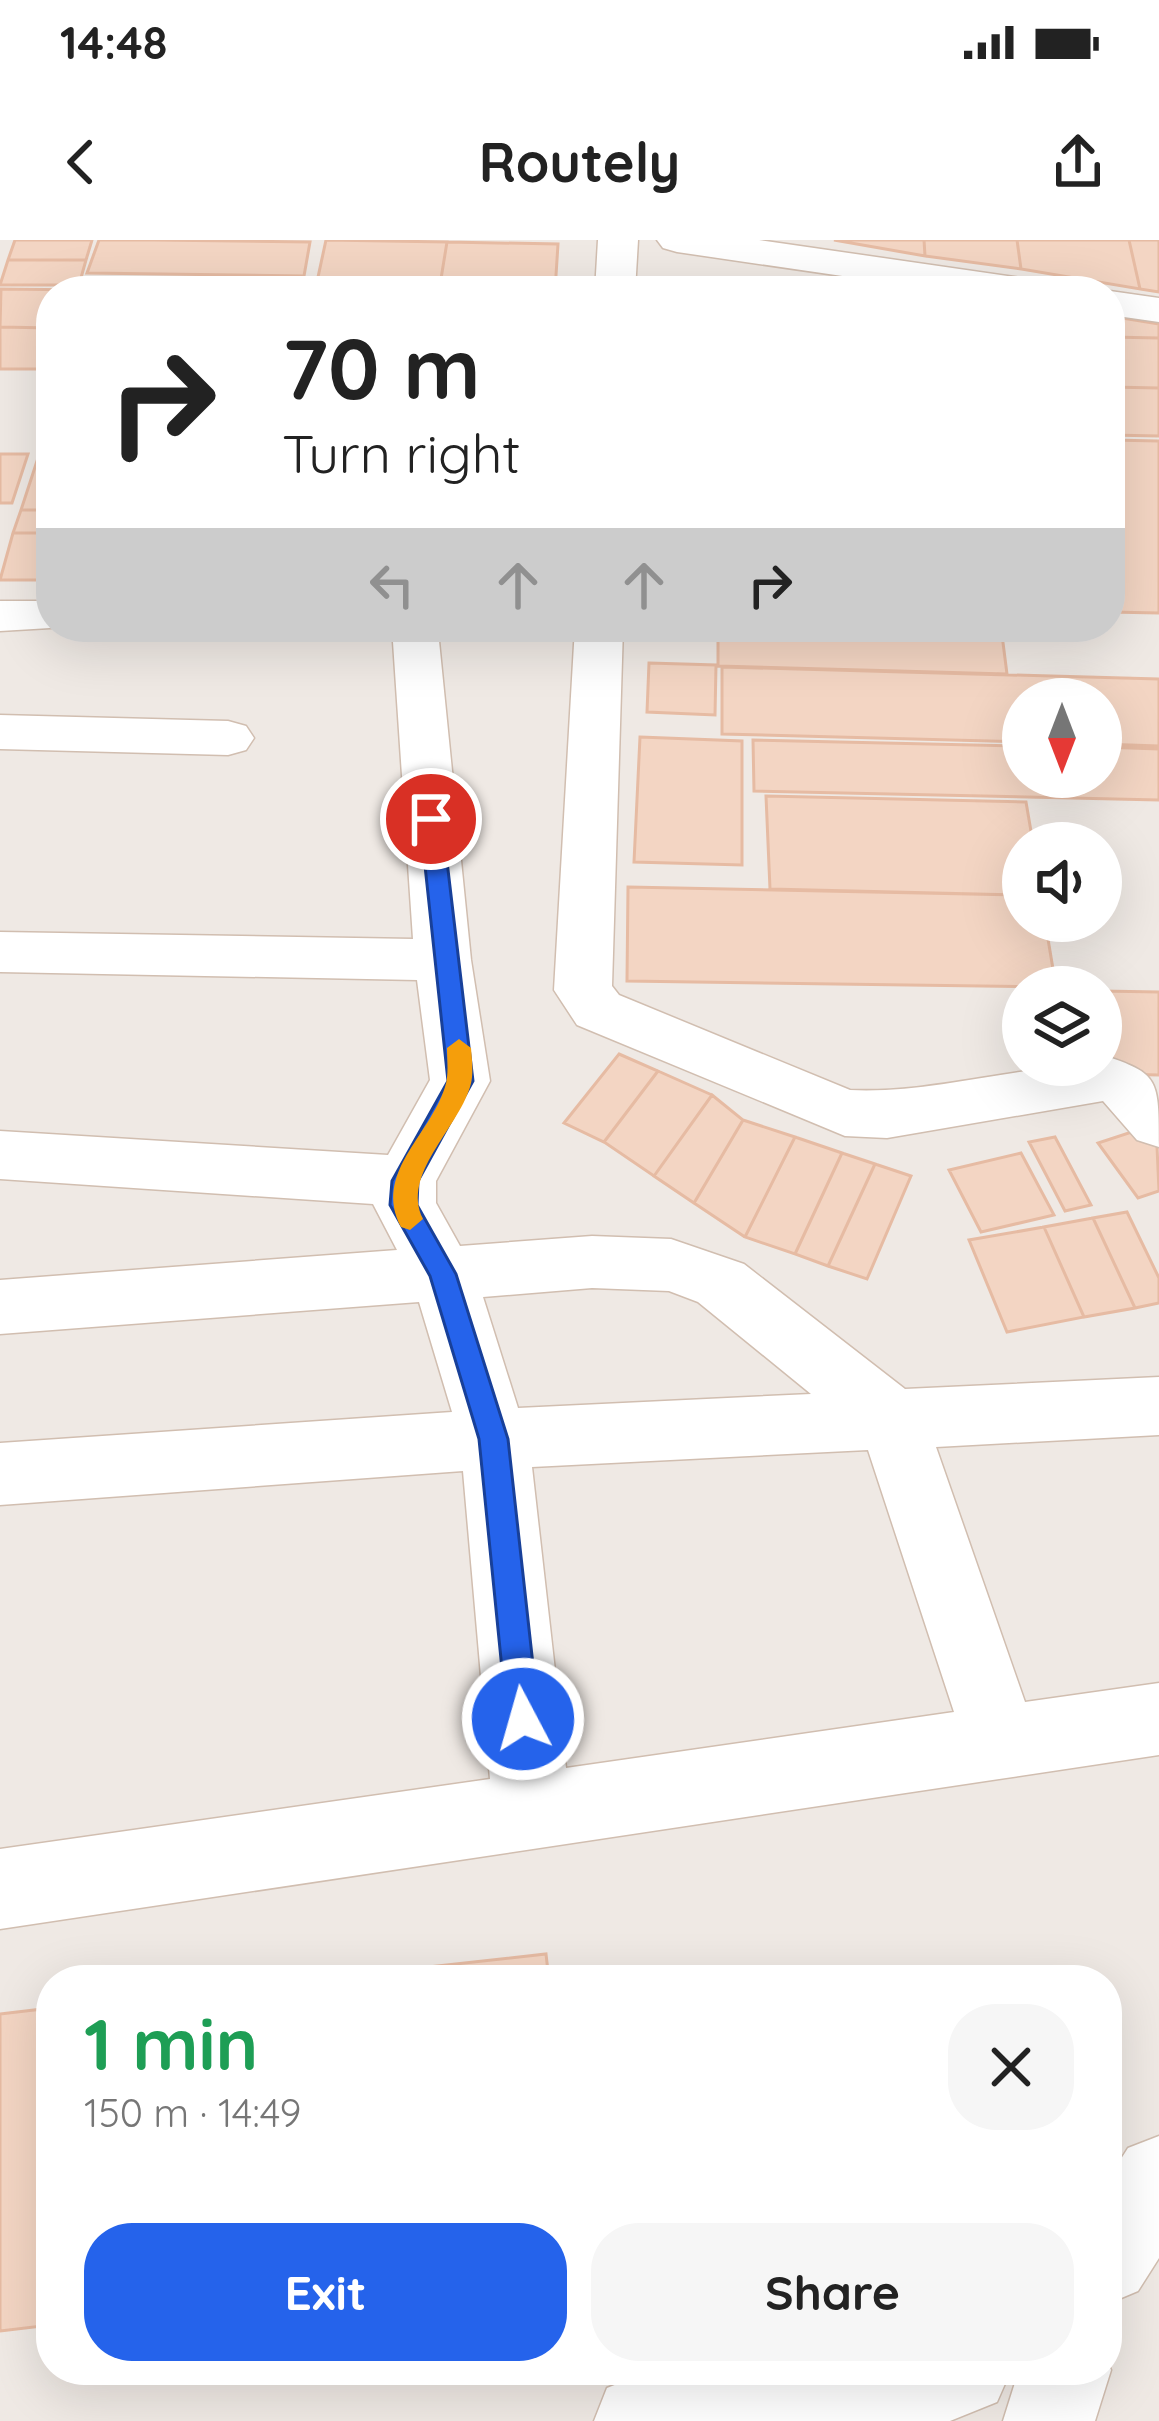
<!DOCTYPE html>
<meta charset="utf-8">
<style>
:root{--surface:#fff;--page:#f6f6f6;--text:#222;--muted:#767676;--accent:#2563eb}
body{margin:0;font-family:Quicksand,sans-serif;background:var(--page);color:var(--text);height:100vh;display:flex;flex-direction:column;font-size:45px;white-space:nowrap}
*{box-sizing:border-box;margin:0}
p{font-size:39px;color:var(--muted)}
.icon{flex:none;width:66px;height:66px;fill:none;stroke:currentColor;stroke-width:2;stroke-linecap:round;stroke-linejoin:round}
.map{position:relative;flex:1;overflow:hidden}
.side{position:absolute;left:36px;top:1725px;width:1086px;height:420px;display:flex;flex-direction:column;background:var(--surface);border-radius:48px;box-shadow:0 12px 48px #0002}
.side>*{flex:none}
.guide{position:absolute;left:36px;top:36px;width:1089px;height:366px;border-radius:48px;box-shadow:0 12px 48px #0002;background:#fff;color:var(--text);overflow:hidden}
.needle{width:78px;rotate:180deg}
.tools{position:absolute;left:1002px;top:438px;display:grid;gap:24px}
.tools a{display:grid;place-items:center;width:120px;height:120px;border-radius:50%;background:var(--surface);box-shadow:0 12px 48px #0002;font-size:60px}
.pin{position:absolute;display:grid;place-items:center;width:102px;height:102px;color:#fff;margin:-51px;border:6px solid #fff;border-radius:50%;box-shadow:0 3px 12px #0007}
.me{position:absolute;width:132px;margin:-66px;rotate:354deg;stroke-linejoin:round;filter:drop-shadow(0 0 9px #0008)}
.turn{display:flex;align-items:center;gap:42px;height:252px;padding:0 48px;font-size:54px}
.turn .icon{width:156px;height:156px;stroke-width:2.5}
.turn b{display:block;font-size:84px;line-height:102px}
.lanes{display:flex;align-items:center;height:114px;padding:0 48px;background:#0003;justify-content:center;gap:60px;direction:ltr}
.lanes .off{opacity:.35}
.round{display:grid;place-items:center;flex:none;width:126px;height:126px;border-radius:48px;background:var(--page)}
.headline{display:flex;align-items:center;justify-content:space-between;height:204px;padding:0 48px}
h1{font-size:72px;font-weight:700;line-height:90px;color:#1e9e55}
.action{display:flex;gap:24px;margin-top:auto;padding:24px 48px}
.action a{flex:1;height:138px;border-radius:48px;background:var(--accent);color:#fff;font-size:48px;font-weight:700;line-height:138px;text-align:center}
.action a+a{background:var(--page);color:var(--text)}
.status{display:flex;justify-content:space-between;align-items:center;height:84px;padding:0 60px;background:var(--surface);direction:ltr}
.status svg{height:33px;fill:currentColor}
header{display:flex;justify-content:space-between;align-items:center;height:156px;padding:0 48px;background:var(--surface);font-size:54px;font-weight:700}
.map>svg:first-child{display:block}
.industrial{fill:#efe9e4;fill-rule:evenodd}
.building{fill:#f3d5c3;stroke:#e6bba3;stroke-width:3}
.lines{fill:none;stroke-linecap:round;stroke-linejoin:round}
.minor-casing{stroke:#d1beb0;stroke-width:3}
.minor{fill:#fff;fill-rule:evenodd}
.route{fill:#2563eb;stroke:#184099;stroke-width:3}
.slow{fill:#f59e0b}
</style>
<div class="status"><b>14:48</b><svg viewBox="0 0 49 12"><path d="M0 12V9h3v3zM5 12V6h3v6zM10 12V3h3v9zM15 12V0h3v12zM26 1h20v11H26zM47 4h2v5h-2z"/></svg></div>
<header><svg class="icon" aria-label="back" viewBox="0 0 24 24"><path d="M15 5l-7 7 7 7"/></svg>Routely<svg class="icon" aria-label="share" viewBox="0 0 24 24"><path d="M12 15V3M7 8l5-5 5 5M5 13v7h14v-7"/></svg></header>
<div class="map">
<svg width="1159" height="2181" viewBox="0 0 1159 2181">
<rect width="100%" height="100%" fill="#fdf6ec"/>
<path class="industrial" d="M0,0H1159V2181H0ZM51,51H1110V387H51ZM1023,459H1101V537H1023ZM1023,603H1101V681H1023ZM1023,747H1101V825H1023ZM51,1740H1107V2130H51Z"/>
<path class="building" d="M15,0H92L86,20H8Z
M99,0H154L310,2L304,36L87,33Z
M326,0L447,2L439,51H315Z
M834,0H924L925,16Z
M924,0H1017L1021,29L925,16Z
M1017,0H1129L1140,49L1021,29Z
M1129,0H1159V52L1140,49Z
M447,2L558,4L555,51H439Z
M8,20H86L79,45H0Z
M715,45L931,51H715Z
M1,49L178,51H51V88L0,87Z
M1110,76L1159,84V98L1110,97Z
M0,87L51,88V129H0Z
M1110,97L1159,98V148L1110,147Z
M1110,147L1159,148V196L1110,195Z
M1110,200L1159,201V373L1110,372Z
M0,214H28L12,263H0Z
M37,221H51V270H21Z
M21,270H51V293H13Z
M13,293H51V340H0Z
M651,387H712L711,397L650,394Z
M718,387H1001L1007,434L718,426Z
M649,423L716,425L715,475L647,472Z
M722,427L1159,439V506L1101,504V459H1023V502L722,494Z
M640,497L742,501V625L634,622Z
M753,500L1023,506V537H1101V507L1159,509V560L754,551Z
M766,556L1026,562L1033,603H1023V655L770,649Z
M628,647L1023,655V681H1045L1056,747L627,741Z
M1101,751L1159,752V835L1068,833L1067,825H1101Z
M619,814L658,831L604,902L564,883Z
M658,831L712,855L654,936L604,902Z
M712,855L743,880L694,963L654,936Z
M743,880L795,897L745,997L694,963Z
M1156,884L1159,951L1138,958L1098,903Z
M795,897L842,913L795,1014L745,997Z
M1055,897L1091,965L1065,971L1029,902Z
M842,913L875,924L828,1026L795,1014Z
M1021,913L1054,975L981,992L949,930Z
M875,924L911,936L867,1039L828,1026Z
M1127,972L1159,1038V1063L1135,1068L1093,978Z
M1093,978L1135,1068L1084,1077L1044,987Z
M1044,987L1084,1077L1007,1092L969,1000Z
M546,1714L549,1740H310Z
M51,1768V2085L0,2091V1774Z"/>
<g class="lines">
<defs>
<path id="minor" d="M598,0H638L635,51H595Z
M657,0H759L1028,39L1042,42L1048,51H945L677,12L663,8Z
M1109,51H1110L1159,58V82L1110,75Z
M0,361H51V387H67L0,391Z
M392,387H436L438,391L471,720L490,841L436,941V963L460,1006L592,996L671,999L744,1024L905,1149L1159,1137V1195L936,1207L1025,1462L1159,1443V1515L0,1689V1609L490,1539L463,1231L0,1265V1203L452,1172L419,1062L0,1094V1040L397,1010L373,964L0,939V891L388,915L430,840L417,740L0,732V692L413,699ZM592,1048L669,1051L698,1062L811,1154L518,1168L483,1057ZM868,1210L954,1472L566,1528L532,1227Z
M575,387H623L612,746L619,755L850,850C934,854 1016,825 1101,825L1103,815C1159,834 1159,838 1159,907L1137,900L1103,861L887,898L845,896L577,785L554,750Z
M0,475L228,481L246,486L254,498L246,510L228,515L0,509Z
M1159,1896V2018L1138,2051L1107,2064V1941L1128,1908Z
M1107,2121L1111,2130L1095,2181H1003L1019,2130H1107Z
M674,2130H1011L997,2162L950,2181H594L607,2148L640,2135Z"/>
</defs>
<use href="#minor" class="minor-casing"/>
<use href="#minor" class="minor"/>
</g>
<path class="route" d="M431,571L442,579L473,841L418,941L417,965L456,1034L508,1199L539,1479L534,1490L523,1494L512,1490L507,1479L479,1199L430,1036L390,965L392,941L448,841L420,579Z"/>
<path class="slow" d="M459,799L471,808C472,821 474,835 470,847C457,890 401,934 423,979L410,990L401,987C373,933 429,897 445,847C449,835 447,821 447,808Z"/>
</svg>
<div class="tools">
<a><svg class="needle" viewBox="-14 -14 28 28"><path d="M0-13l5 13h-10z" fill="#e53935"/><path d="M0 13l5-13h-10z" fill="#767676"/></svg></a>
<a><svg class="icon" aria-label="sound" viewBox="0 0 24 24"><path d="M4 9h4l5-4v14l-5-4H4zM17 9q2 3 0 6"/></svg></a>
<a><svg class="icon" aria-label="layers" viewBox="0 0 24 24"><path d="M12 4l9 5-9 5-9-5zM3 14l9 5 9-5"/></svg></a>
</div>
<div class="pin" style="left:431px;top:579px;background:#d93025"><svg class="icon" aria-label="arrive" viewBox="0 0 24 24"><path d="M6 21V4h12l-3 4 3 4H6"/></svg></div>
<svg class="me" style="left:523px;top:1479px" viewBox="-20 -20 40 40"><circle r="17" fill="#2563eb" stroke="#fff" stroke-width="3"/><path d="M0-11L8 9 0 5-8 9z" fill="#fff"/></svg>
<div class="guide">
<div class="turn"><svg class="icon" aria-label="right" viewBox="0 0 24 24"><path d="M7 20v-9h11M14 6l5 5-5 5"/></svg><div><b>70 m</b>Turn right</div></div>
<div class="lanes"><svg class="icon off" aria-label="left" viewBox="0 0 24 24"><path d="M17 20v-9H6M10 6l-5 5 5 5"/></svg><svg class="icon off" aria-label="ahead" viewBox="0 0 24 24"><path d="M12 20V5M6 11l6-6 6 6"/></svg><svg class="icon off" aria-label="ahead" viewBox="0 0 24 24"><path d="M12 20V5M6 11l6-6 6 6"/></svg><svg class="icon" aria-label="right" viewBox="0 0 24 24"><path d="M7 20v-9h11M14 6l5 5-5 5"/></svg></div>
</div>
<section class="side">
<div class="headline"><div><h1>1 min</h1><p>150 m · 14:49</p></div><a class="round"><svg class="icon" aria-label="close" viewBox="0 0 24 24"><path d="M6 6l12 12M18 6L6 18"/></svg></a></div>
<div class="action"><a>Exit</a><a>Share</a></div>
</section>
</div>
